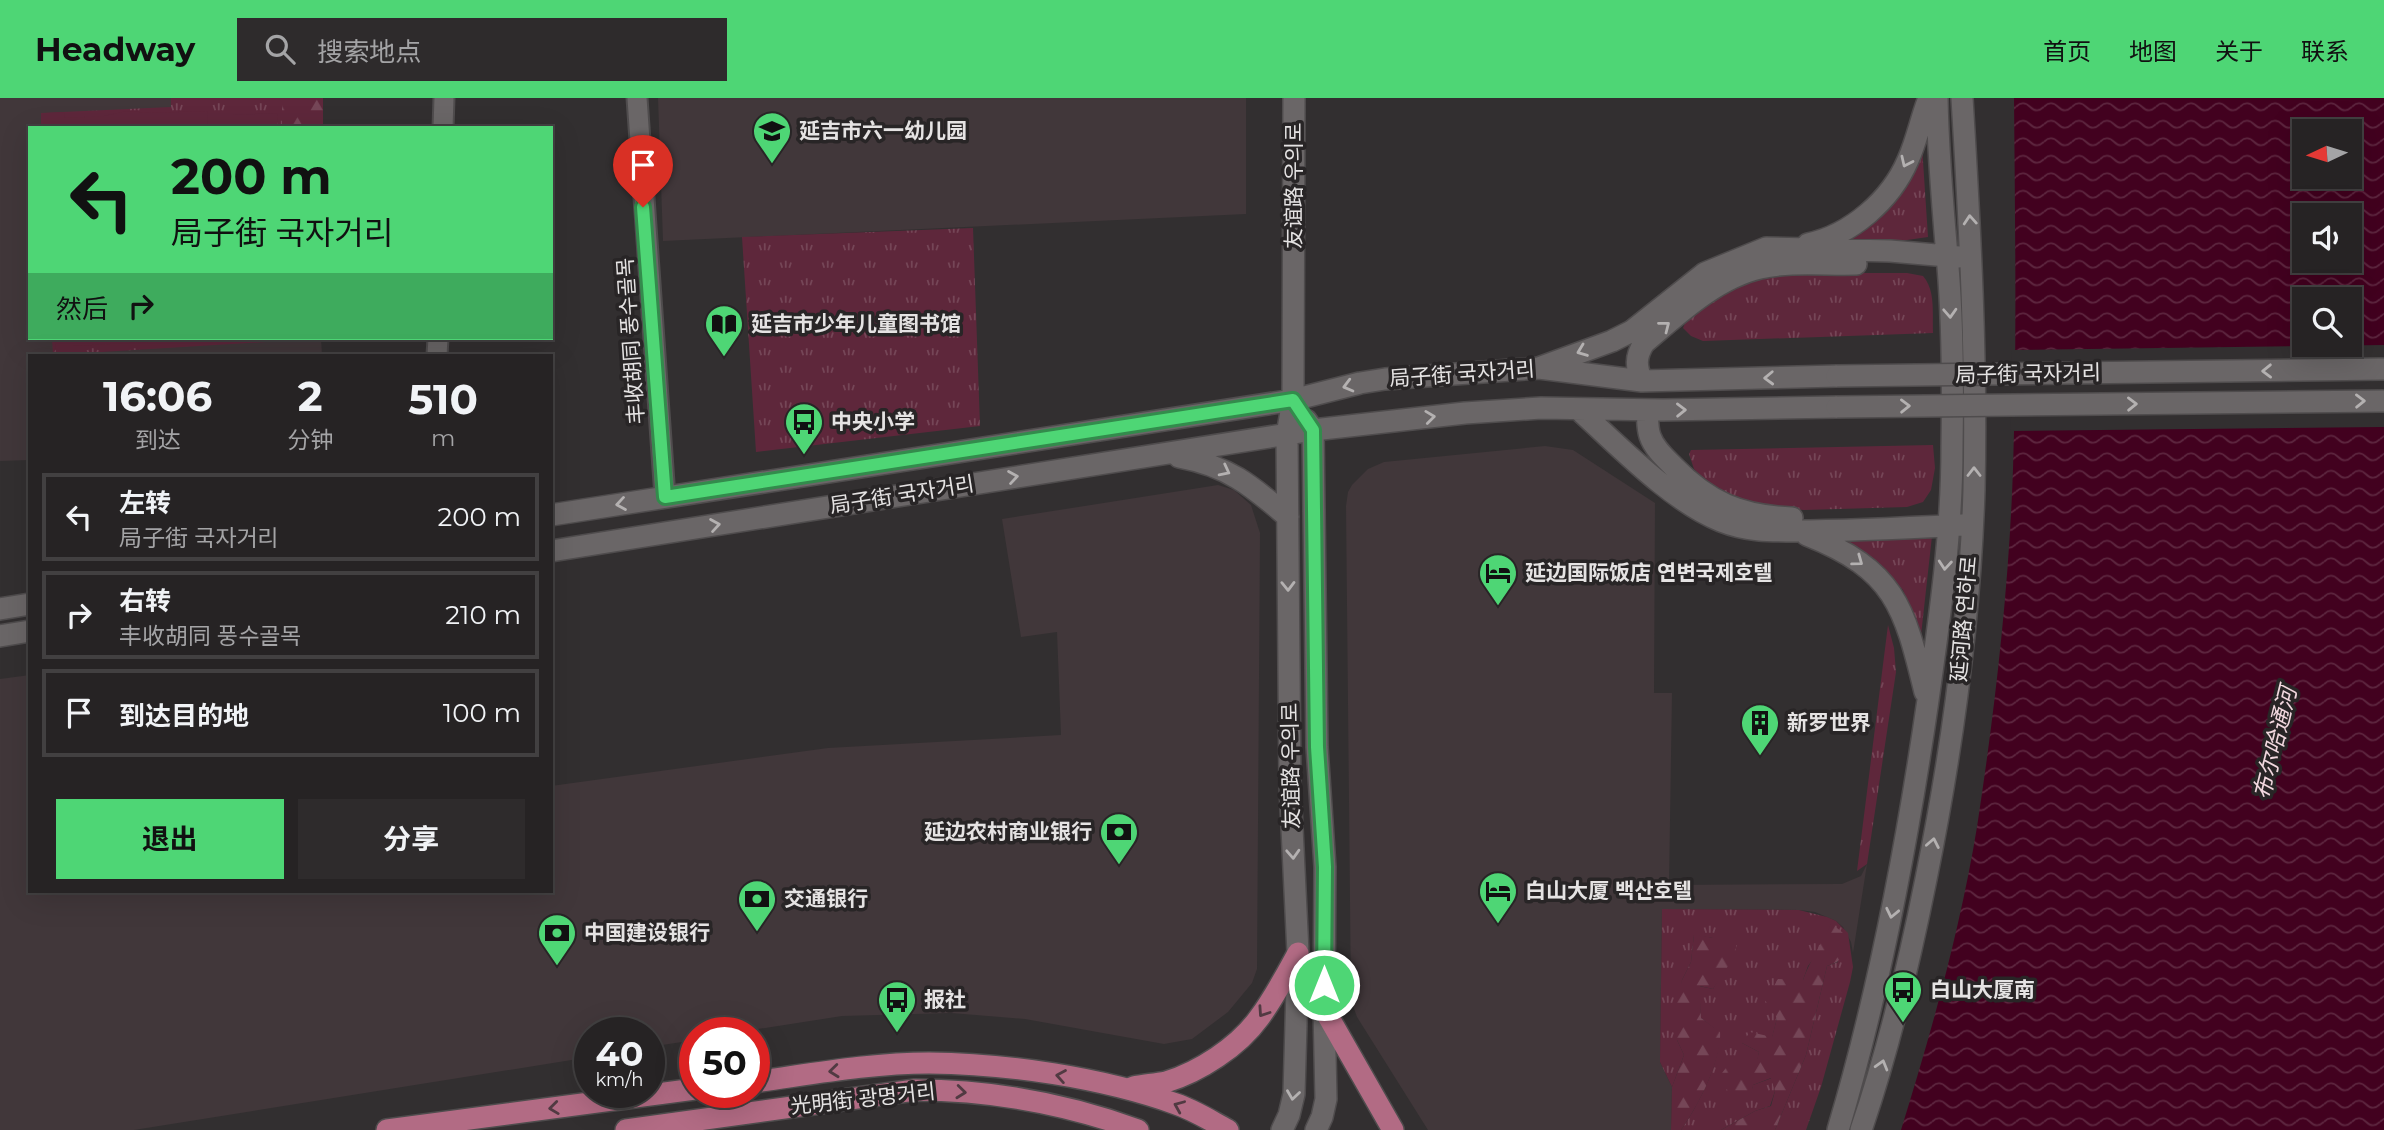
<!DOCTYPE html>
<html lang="zh">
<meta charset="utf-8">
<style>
:root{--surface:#262324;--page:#2e2b2c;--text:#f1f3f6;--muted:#a4a4a6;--line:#424041;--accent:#4ed675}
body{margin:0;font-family:Montserrat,"Noto Sans SC","Noto Sans KR",sans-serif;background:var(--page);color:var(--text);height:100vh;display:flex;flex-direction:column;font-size:26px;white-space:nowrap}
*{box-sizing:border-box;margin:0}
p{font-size:23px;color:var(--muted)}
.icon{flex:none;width:38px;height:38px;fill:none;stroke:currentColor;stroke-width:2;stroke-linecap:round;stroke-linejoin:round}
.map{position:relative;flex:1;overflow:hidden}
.side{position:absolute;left:28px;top:256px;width:525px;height:539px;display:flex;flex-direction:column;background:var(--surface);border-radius:0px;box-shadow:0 7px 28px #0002,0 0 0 2px var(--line)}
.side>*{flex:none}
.guide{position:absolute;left:28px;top:28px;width:525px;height:214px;border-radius:0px;box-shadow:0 7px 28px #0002,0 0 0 2px var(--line);background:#4ed675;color:#111;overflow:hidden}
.needle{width:46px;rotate:266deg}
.controls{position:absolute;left:2292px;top:21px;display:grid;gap:14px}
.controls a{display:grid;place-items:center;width:70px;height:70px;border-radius:0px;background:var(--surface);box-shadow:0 7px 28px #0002,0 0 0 2px var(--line);font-size:35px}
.speed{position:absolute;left:574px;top:919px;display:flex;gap:14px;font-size:35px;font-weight:700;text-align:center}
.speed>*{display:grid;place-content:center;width:91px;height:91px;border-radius:50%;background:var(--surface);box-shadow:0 7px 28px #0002,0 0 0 2px var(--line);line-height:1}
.speed small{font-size:18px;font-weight:400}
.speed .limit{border:10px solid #d22;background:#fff;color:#111}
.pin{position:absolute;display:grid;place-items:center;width:60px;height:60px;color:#fff;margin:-72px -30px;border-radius:50% 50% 50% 0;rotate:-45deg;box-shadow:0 0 7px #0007}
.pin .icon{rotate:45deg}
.me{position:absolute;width:77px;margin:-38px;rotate:0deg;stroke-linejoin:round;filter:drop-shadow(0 0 5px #0008)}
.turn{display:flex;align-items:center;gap:24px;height:147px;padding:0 28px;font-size:32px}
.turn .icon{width:91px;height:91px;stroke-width:2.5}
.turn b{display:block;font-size:49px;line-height:60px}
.then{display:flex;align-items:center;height:66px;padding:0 28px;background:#0003;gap:14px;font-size:26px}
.eta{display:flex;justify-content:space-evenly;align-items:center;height:119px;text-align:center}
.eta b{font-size:42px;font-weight:700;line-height:49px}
.button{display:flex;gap:14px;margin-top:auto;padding:14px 28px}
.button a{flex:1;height:80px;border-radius:0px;background:var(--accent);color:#111;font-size:28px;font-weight:700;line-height:80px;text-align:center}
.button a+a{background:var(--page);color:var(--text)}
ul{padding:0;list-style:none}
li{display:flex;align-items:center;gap:21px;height:88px;margin:0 14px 10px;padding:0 14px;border:4px solid var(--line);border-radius:0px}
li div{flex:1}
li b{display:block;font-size:26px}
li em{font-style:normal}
header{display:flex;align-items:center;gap:42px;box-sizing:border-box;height:98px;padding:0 35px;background:var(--accent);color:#111}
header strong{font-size:33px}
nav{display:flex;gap:38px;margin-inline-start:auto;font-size:24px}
.search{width:490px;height:63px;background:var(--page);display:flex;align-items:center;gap:18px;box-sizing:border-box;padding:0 24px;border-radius:0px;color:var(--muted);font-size:26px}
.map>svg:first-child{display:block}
.built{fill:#41373a}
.grass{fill:url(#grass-tufts)}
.forest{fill:url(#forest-firs)}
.garden{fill:#5e273b}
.water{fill:url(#water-waves);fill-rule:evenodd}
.pier{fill:#322f30}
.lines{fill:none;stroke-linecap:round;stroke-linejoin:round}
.minor-casing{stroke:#4f4c4d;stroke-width:23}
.secondary-casing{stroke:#4f4c4d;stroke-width:24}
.primary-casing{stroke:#4f4c4d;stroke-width:24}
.minor{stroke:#6a6667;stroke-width:19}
.secondary{stroke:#6a6667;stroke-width:21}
.primary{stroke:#b26b84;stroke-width:21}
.secondary-bridge-casing{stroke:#4f4c4d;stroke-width:24;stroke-linecap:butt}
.secondary-bridge{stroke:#6a6667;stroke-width:21}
.oneway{stroke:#b4b1b1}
.oneway2{stroke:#513a42}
.route-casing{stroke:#338b4c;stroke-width:18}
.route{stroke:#4ed675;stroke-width:12}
.labels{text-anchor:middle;stroke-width:7;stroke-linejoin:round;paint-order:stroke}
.poi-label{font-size:21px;font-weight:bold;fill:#e5e3e3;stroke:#282526;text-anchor:start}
.street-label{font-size:21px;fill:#e5e3e3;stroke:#282526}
.water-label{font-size:23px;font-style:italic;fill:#f2d8df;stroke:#282526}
</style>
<header>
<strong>Headway</strong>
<div class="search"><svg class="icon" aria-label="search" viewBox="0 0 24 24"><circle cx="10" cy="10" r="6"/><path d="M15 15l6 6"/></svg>搜索地点</div>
<nav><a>首页</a><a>地图</a><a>关于</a><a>联系</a></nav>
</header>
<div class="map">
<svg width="2384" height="1032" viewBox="0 0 2384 1032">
<defs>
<pattern id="grass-tufts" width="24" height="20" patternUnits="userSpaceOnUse" patternTransform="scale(1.75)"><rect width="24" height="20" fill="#5e273b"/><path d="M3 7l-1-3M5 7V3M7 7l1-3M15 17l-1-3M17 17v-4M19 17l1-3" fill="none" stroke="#754657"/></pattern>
<pattern id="forest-firs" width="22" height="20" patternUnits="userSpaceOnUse" patternTransform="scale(1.75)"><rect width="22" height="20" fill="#5e273b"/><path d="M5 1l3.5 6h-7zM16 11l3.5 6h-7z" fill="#754657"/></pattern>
<pattern id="water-waves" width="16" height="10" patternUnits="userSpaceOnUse" patternTransform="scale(1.75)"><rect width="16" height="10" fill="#42011f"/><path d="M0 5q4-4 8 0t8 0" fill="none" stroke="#5d263f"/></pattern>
</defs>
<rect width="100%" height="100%" fill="#322f30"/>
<path class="built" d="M0,0H323V30H30V240H321L322,257H30V362L0,363Z
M658,0H1246V116L663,143Z
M1545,348L1573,352L1655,405L1654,595H1672L1669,787L1842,786L1861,778L1867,766L1853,855L1851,844L1843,829L1836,823L1815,814L1799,812L1662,811L1660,964L1672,989L1671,1032H1428L1357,919L1351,902L1346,408L1348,394L1352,387L1368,371L1384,364Z
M1218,387L1234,392L1251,407L1260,435L1257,871L1252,885L1228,914L1192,941L1164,946L1025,921L951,915L842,918L739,934H695V942L649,949V934H590V959L134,1032H0V581L30,577V793H551V688L828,650L1061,637L1057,534L1021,539L1002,421Z"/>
<path class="grass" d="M171,0H279L303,30H41V15L171,9Z
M1922,48L1928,139L1900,143H1837Z
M973,130L980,328L756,354L742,139Z
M1837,175H1907L1923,178C1936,193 1932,216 1933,235L1703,243L1691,238L1683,230L1687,221L1723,191L1764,178Z
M52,240H315V241L53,257Z
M1933,347L1935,370L1931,392L1923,404L1907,409L1804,412L1751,408L1711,388L1694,371L1689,356L1691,352Z
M1932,438L1921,537L1903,492L1878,465L1843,441Z
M1888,527L1894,550L1896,574L1867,766L1857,773Z
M1662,811L1799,812L1827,819L1836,823L1848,835L1853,869L1850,884L1821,989L1806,1032H1775L1806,957L1827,868L1838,864L1831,826L1819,853L1808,868L1803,882L1777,920L1772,940L1742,945L1759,954L1750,1000L1753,987L1772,980L1775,993L1770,1008L1755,1013L1721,1032H1681C1698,1008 1722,962 1719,934L1701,920L1699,888L1713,891L1723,873L1713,840L1694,837L1691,864L1682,882L1677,942L1684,957L1672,989L1660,964Z"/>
<path class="forest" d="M279,0H323V30H282V5Z
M1831,825L1843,835L1849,851L1837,864L1827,868L1806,957L1775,1032H1721L1755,1013L1771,1008L1775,993L1771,980L1753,987L1751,1000L1722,990L1719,979L1732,962L1756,965L1759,954L1742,945L1750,934L1772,939L1777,920L1765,904L1778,881L1803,882C1810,862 1823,844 1831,825Z
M1694,836L1713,840L1724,837L1736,845V856L1713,891L1700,888L1701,920L1720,934C1722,962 1698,1008 1681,1032H1671L1672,989L1684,957L1677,942L1672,919L1682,882L1691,864Z"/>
<path class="garden" d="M127,13L150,15L207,13L208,30H45V15L64,14L65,20L104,18Z
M277,15L278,30H232V17Z
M55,240H222L73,248V257H56Z"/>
<path class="water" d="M2014,0H2384V1032H1901C1932,932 1960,832 1977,729C1995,611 2009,490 2013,371C2017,247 2015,124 2014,0ZM2305,33H2350V79H2305ZM2305,117H2350V163H2305ZM2305,201H2350V247H2305Z"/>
<path class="pier" d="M2384,247V329L2010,333L2012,252Z"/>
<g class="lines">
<defs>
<path id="minor" d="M637,0L665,399
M443,30L444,0
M437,257L438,240"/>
<path id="secondary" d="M1808,146C1851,137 1891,102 1908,62C1917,42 1921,20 1929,0
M1541,269L1612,243L1632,233L1705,175L1766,150L1890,153L1959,159
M1642,283C1636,269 1635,259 1644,245C1677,217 1716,180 1760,170C1790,163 1825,167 1856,166
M1578,311C1618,347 1671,403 1721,423C1746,433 1769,433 1795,433C1850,433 1906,430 1962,427
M1647,312C1648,320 1647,330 1650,338C1654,350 1664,359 1673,368C1709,405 1741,418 1792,420
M1306,322L1313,332L1317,649L1325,769L1324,911L1326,1001L1322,1019L1316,1032
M1179,359C1228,368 1251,387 1288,419
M551,417L1293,302L1360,285L1385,281L1539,270L1642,283L1837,278
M1807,437C1895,472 1904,508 1925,594
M551,453L1313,332L1465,315L1541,310L1663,312L1837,309
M0,511L30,506
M0,538L30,533
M1282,1032L1289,1017L1294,996L1298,855L1290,688L1287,337L1293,302L1294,0
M1838,1032C1880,891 1907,747 1928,602C1940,518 1952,434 1952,349C1953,289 1953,229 1948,169C1943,113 1938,56 1937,0
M1861,1032C1889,950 1909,866 1926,781C1952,653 1970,522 1974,392C1977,261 1970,131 1962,0"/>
<path id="primary" d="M1324,911L1393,1032
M754,984C812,976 871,965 929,965C1009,966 1100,979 1176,1006C1194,1012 1211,1023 1228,1032
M1133,989C1144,987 1155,986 1166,984C1199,974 1238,949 1259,920C1274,900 1286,877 1298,855
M387,1032L695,991
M626,1032L915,992C990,992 1067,1006 1138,1032"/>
</defs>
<use href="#minor" class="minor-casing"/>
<use href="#secondary" class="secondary-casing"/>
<use href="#primary" class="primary-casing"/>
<use href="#minor" class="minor"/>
<use href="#secondary" class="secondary"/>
<use href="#primary" class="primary"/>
<defs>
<path id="secondary-bridge" d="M1837,278L2384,271
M1837,309L2384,303"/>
</defs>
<use href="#secondary-bridge" class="secondary-bridge-casing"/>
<use href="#secondary-bridge" class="secondary-bridge"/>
</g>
<defs><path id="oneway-chevron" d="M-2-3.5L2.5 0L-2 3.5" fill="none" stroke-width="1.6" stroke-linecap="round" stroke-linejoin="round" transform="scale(1.75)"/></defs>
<g class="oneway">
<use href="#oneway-chevron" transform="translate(1906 64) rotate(115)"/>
<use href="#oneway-chevron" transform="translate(1970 122) rotate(-94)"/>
<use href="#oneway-chevron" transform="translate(1950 215) rotate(87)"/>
<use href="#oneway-chevron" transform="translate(1665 228) rotate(-38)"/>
<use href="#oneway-chevron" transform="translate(1582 253) rotate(159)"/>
<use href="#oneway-chevron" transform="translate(2267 273) rotate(179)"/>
<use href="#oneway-chevron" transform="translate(1769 280) rotate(178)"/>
<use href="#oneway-chevron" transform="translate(1348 288) rotate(165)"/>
<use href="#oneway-chevron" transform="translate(2360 303) rotate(-1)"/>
<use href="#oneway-chevron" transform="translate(2132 306) rotate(-1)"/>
<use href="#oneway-chevron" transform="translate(1905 308) rotate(-1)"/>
<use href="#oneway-chevron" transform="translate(1681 312) rotate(-1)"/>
<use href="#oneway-chevron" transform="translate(1430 319) rotate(-7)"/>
<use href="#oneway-chevron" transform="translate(1225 373) rotate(27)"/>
<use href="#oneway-chevron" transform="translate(1974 374) rotate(-90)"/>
<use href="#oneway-chevron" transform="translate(1013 379) rotate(-9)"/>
<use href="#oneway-chevron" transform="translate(621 406) rotate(171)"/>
<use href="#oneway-chevron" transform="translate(715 427) rotate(-9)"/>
<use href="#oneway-chevron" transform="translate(1858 463) rotate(36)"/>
<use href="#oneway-chevron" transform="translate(1945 467) rotate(95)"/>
<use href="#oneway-chevron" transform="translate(1288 488) rotate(89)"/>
<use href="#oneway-chevron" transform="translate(1933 745) rotate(-79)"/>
<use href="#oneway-chevron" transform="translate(1293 756) rotate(87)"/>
<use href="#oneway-chevron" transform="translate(1892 815) rotate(102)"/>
<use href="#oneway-chevron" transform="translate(1882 967) rotate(-74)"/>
<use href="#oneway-chevron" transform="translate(1293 997) rotate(98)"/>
</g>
<g class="oneway2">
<use href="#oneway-chevron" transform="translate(1263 914) rotate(124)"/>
<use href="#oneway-chevron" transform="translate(834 973) rotate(174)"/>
<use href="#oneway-chevron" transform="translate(1061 978) rotate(-170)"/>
<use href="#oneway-chevron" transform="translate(961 994) rotate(6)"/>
<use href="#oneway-chevron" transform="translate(1179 1008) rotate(-157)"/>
<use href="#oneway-chevron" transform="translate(554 1010) rotate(173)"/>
</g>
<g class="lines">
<defs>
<path id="route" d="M643,109L665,399L1293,302L1313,332L1317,649L1325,769L1324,887"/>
</defs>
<use href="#route" class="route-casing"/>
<use href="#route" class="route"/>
</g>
<defs>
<symbol id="school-pin" viewBox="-11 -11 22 30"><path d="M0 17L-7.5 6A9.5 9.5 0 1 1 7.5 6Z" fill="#4ed675" stroke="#282526"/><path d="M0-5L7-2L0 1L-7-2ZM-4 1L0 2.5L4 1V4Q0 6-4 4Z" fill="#111"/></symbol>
<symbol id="library-pin" viewBox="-11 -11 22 30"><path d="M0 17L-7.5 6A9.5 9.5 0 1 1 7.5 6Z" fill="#4ed675" stroke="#282526"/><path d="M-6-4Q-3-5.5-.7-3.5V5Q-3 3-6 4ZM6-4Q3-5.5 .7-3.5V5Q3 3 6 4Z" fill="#111"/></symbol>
<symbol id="bus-pin" viewBox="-11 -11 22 30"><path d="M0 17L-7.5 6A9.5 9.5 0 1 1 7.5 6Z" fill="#4ed675" stroke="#282526"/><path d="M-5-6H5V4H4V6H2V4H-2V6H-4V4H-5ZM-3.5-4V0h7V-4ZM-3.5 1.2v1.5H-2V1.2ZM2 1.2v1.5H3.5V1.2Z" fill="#111"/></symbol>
<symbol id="hotel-pin" viewBox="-11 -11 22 30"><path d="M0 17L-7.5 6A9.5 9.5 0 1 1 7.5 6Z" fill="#4ed675" stroke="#282526"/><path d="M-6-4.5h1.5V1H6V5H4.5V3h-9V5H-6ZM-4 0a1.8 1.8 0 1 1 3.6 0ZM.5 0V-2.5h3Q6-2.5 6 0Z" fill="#111"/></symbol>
<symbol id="building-pin" viewBox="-11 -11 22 30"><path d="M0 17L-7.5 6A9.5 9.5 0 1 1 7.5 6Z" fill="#4ed675" stroke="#282526"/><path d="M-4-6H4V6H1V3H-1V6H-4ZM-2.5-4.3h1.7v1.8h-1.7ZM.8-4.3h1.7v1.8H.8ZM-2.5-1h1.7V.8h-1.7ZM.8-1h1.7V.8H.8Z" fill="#111"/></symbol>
<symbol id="bank-pin" viewBox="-11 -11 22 30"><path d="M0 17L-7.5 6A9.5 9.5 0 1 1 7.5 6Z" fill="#4ed675" stroke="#282526"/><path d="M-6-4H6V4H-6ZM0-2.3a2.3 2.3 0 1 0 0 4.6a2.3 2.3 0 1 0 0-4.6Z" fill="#111"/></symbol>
</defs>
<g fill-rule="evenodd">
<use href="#school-pin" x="750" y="11" width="44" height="60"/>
<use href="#library-pin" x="702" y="204" width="44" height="60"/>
<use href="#bus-pin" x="782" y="302" width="44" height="60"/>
<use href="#hotel-pin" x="1476" y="453" width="44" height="60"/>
<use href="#building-pin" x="1738" y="603" width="44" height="60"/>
<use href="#bank-pin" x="1097" y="712" width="44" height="60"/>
<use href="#hotel-pin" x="1476" y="771" width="44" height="60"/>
<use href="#bank-pin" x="735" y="779" width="44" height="60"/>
<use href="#bank-pin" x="535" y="813" width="44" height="60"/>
<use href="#bus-pin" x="1881" y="870" width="44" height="60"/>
<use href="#bus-pin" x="875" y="880" width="44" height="60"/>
</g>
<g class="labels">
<g class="poi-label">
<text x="799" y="40">延吉市六一幼儿园</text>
<text x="751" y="233">延吉市少年儿童图书馆</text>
<text x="831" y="331">中央小学</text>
<text x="1525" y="482">延边国际饭店 연변국제호텔</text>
<text x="1787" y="632">新罗世界</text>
<text x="1092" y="741" text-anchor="end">延边农村商业银行</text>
<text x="1525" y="800">白山大厦 백산호텔</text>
<text x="784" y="808">交通银行</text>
<text x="584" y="842">中国建设银行</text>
<text x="1930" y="899">白山大厦南</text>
<text x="924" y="909">报社</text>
</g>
<g class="street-label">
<text transform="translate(1294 88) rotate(-90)" y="7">友谊路 우의로</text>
<text transform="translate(631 243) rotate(-94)" y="7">丰收胡同 풍수골목</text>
<text transform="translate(1462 276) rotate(-4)" y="7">局子街 국자거리</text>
<text transform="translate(2028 276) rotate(-1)" y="7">局子街 국자거리</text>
<text transform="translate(902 397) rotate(-9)" y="7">局子街 국자거리</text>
<text transform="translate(1964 521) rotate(-85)" y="7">延河路 연하로</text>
<text transform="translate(1291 668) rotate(-91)" y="7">友谊路 우의로</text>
<text transform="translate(863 1001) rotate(-6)" y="7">光明街 광명거리</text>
</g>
<g class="water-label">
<text transform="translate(2275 645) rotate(-76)" y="8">布尔哈通河</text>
</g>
</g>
</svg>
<div class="controls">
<a><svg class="needle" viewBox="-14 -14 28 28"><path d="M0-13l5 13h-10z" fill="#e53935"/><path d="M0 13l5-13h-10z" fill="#a4a4a6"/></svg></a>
<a><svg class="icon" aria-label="sound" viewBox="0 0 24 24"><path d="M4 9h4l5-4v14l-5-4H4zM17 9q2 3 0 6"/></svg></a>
<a><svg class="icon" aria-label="search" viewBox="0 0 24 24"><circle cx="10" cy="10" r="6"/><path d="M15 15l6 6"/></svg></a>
</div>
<div class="speed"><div>40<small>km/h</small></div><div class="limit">50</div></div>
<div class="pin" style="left:643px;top:109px;background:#d93025"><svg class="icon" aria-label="arrive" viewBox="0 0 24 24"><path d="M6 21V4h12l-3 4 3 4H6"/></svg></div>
<svg class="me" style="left:1324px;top:887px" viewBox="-20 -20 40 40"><circle r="17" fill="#4ed675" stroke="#fff" stroke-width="3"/><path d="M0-11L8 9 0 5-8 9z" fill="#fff"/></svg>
<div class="guide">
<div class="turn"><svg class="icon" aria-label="left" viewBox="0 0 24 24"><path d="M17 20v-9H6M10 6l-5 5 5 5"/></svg><div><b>200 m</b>局子街 국자거리</div></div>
<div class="then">然后<svg class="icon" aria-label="right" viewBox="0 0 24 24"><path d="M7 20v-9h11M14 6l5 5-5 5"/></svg></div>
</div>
<section class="side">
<div class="eta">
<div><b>16:06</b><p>到达</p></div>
<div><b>2</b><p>分钟</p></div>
<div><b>510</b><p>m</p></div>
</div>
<ul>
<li><svg class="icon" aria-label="left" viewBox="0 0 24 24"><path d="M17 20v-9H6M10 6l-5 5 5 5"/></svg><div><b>左转</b><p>局子街 국자거리</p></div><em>200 m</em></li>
<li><svg class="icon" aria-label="right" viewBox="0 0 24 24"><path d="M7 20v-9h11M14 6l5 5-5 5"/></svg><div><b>右转</b><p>丰收胡同 풍수골목</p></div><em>210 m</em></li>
<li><svg class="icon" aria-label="arrive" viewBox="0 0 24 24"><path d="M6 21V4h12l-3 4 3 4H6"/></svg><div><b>到达目的地</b></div><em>100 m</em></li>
</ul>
<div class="button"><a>退出</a><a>分享</a></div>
</section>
</div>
